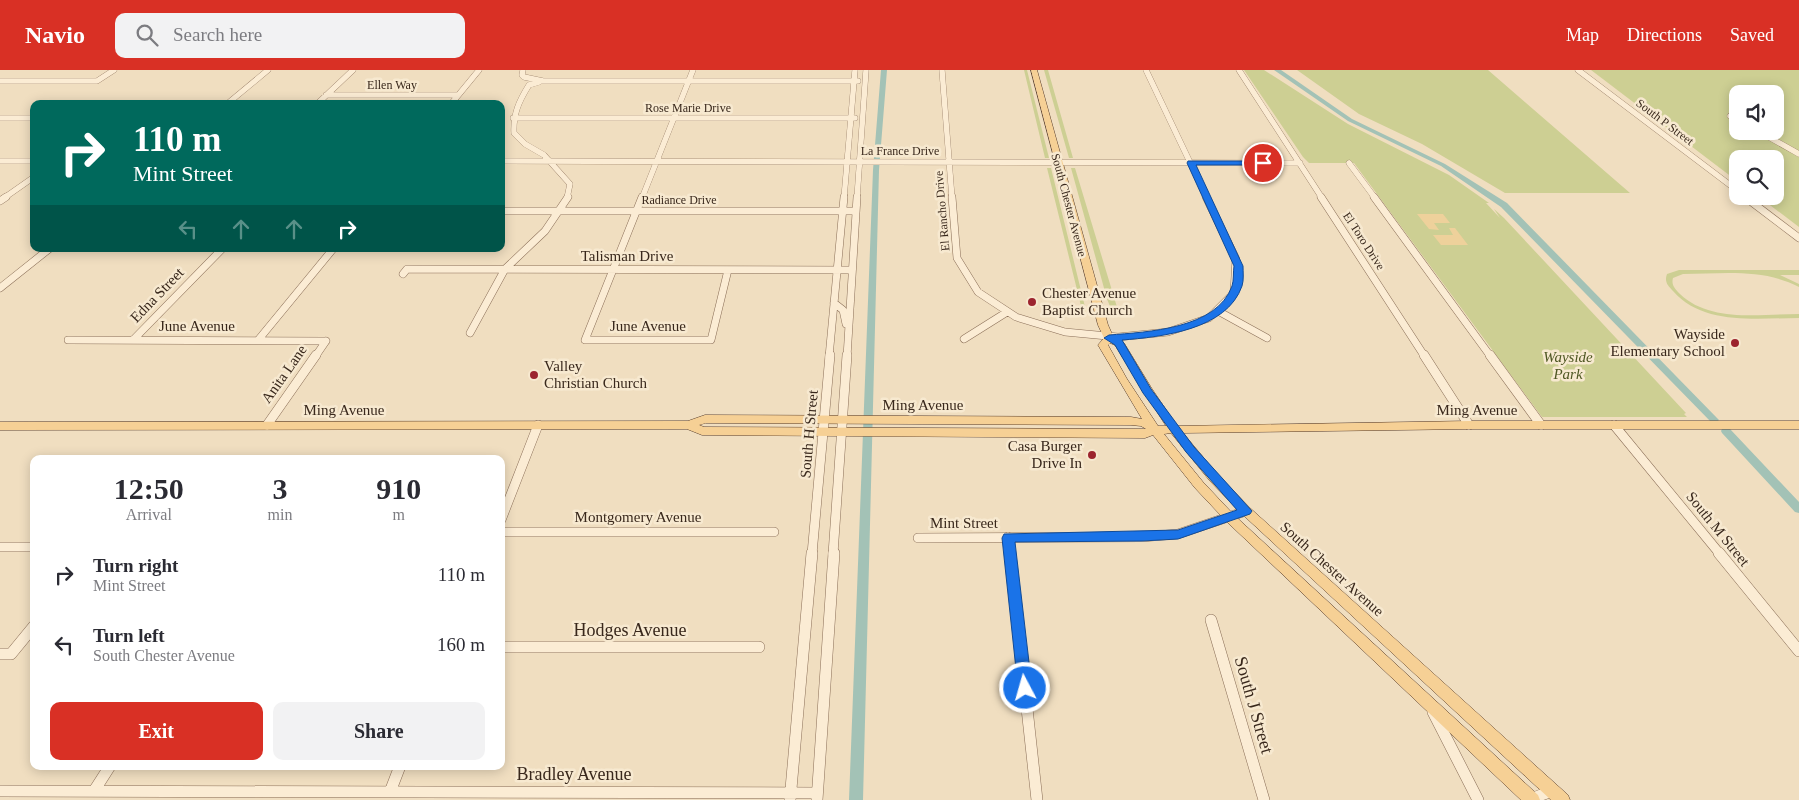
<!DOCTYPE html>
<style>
:root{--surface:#fff;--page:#f2f2f3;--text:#2b2b33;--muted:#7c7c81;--accent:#d93025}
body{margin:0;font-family:"Times New Roman",serif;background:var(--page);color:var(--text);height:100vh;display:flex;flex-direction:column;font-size:19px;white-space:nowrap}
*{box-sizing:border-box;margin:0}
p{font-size:16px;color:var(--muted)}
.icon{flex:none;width:28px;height:28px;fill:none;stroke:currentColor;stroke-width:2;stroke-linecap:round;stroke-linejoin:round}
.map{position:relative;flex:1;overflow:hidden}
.sheet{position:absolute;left:30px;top:385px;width:475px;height:315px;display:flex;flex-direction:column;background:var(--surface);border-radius:10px;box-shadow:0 2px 12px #0003}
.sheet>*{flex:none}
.banner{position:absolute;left:30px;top:30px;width:475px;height:152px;border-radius:10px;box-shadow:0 2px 12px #0003;background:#00695c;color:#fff;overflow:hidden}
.fabs{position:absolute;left:1729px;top:15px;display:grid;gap:10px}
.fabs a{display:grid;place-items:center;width:55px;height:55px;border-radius:10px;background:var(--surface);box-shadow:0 2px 12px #0003;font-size:25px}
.pin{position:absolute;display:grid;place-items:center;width:42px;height:42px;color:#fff;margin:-21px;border:2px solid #fff;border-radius:50%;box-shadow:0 1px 5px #0007}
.me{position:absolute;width:55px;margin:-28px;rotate:354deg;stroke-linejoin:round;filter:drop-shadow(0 0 4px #0008)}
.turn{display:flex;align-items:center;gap:18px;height:105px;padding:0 20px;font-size:22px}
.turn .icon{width:65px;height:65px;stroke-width:2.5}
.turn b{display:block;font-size:35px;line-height:42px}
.lanes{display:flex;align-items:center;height:48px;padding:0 20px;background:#0003;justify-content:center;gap:25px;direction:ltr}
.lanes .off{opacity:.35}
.eta{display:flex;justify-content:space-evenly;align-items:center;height:85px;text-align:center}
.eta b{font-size:30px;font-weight:700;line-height:35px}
.cta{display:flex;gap:10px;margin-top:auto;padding:10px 20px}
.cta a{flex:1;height:58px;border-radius:10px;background:var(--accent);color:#fff;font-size:20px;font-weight:700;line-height:58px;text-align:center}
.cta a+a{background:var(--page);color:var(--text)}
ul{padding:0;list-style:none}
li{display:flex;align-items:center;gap:15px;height:70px;padding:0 20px}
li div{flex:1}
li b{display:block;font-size:19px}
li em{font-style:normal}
header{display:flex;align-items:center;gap:30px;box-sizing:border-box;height:70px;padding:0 25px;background:var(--accent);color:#fff}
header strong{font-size:24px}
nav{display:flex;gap:28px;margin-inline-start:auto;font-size:18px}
.search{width:350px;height:45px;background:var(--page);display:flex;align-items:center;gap:12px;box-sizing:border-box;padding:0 18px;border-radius:10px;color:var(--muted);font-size:19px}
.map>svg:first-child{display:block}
.green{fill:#cdcf93;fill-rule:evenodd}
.sand{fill:#eed19b}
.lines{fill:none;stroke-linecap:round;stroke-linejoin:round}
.canal{fill:#a3c2b6;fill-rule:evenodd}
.minor-far3-casing{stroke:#8a6e57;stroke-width:6}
.minor-far2-casing{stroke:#8a6e57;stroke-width:8}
.minor-far1-casing{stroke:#8a6e57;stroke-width:10}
.minor-casing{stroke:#8a6e57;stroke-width:12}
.major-casing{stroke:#583d2c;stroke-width:1}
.minor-far3{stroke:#fbecd4;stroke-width:5.5}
.minor-far2{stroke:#fbecd4;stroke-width:7}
.minor-far1{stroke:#fbecd4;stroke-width:9}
.minor{stroke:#fbecd4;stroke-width:11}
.major{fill:#f6d095;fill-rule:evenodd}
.route{fill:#1a73e8;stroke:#114b97}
.poi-dot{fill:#9c242e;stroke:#f7e9d0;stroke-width:2}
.labels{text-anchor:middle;stroke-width:5;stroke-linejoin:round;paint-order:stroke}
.far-street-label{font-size:12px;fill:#39281c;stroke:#f7e9d0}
.street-label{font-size:15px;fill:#39281c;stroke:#f7e9d0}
.poi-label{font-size:15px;fill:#39281c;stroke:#f7e9d0;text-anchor:start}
.park-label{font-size:15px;font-style:italic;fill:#4e5722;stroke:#f7e9d0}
.near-street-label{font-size:18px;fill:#39281c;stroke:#f7e9d0}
</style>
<header>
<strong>Navio</strong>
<div class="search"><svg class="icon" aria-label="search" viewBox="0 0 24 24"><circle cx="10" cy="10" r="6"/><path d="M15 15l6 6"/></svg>Search here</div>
<nav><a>Map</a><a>Directions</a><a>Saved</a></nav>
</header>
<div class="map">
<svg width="1799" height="730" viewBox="0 0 1799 730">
<rect width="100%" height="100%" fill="#f0dec0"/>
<path class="green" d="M1024,0H1027L1049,88H1045Z
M1044,0H1048L1073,88H1069Z
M1244,0H1264L1348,54L1449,105L1489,133H1486L1500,148L1494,139L1504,148L1686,343L1684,344L1687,347H1542L1354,93H1309L1303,87Z
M1297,0H1488L1630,123H1505L1422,74L1359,44Z
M1591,0H1799V157L1758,126H1775V89H1738L1737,111ZM1738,24H1775V61H1738Z
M1047,98H1051L1086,241L1082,240Z
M1071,98H1075L1120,247L1114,246L1107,229Z
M1679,200H1799V205H1780L1799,214V217C1763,198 1722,204 1683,204L1673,208C1671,215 1675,219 1680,224C1710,253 1761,244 1799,244V248C1758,248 1703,256 1673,221C1668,216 1664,212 1667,204Z"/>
<path class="sand" d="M1417,144H1443L1450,153H1434L1439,160L1429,159Z
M1449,158H1455L1468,175H1441L1433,165H1453Z"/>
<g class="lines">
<path class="canal" d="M881,0H887L879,100L863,730H849L873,100Z
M1274,0H1281L1352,49L1445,94L1507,133L1717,348L1719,350L1717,352H1711L1501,137L1441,96L1348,51Z
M1726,358L1730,359L1799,432V443L1795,442L1722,363L1721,361L1722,359Z"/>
<defs>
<path id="minor-far3" d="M523,0L522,5L524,7L543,11H858
M942,0L952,128
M1146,0L1207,128
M1239,0L1322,128
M1578,0L1738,121
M0,11H97L114,0
M539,12L529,15C519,31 513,44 514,63L525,74L544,85L570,114L567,128
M326,25H458
M227,34L268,0
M317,34L353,0
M451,34L479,0
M1730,46L1738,50
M0,48H34
M513,48H855
M1758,61L1799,84
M0,91H34
M501,91L1300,93
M1349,93L1375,128
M1744,126L1747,128
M4,128L34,107
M642,128L693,0
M844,128L855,0
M857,128L866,0"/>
<path id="minor-far2" d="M642,127L585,270H711L728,200
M952,127L957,188L978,222L1016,247L1065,262L1118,267L1168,262L1209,248L1234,223L1236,189L1206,127
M1321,127L1425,287
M1374,127L1491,287
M1745,127L1799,168
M0,131L6,127
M501,141H856
M403,204L407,199L852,200
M0,218L49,179
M834,233L843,240L846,254
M1218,241L1267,268
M470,263L505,199L545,161L568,127
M259,269L333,179
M964,269L1007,242
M68,270L326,271
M133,270L222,179
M315,287L326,271
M829,287L844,127
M847,287L857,127"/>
<path id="minor-far1" d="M1424,285L1469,355
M1490,285L1541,355
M267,355L316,285
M1614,355L1720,484
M501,450L538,355
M501,462H774
M1008,467L1010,484
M918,468L1142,467L1178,464L1246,441
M0,477H34
M812,484L830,285
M833,484L847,285"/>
<path id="minor" d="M1010,483L1037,730
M1719,483L1799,581
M1211,550L1264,730
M501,577H759
M0,584H11L34,556
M1433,642L1478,730
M0,721L817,723
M94,721L110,696
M390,722L400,696
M790,730L812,483
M817,730L834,483
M1528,730L1552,721"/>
<path id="major" d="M1031,0H1037L1108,255L1113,266L1124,273L1152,319L1177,356L1469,351H1799V359H1469L1183,363L1218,405L1250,438L1568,725L1570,730H1551L1242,444L1210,411L1171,363L1164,364L1203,412L1234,445L1538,725L1540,730H1521L1226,451L1195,418L1153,365L1145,368L702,365L687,359L0,360V352L688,351L705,345L1131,347L1142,349L1098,275L1104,268L1098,255ZM1110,273L1115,275L1166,356H1158L1127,309L1108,275ZM706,353L1131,355L1141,356L1146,359L704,357L699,355Z"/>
</defs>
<use href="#minor-far3" class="minor-far3-casing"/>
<use href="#minor-far2" class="minor-far2-casing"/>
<use href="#minor-far1" class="minor-far1-casing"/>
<use href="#minor" class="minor-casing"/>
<use href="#major" class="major-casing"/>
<use href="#minor-far3" class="minor-far3"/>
<use href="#minor-far2" class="minor-far2"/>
<use href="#minor-far1" class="minor-far1"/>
<use href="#minor" class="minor"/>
<use href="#major" class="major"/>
</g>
<path class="route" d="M1188,91H1263L1267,93L1263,95H1196L1243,196C1243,202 1244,210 1242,216C1227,260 1161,267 1122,270L1151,319L1194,377L1252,441L1250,444L1178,469L1142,471L1015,472L1032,618L1030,622L1025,624L1020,622L1018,618L1002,468L1004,464L1178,460L1237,440L1186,382L1143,323L1115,275L1104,268L1109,265C1147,262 1217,259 1232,216C1234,210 1233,202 1234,196L1187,93Z"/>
<g class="poi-dot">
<circle cx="1032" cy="232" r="5"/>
<circle cx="1735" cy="273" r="5"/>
<circle cx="534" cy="305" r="5"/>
<circle cx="1092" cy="385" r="5"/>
</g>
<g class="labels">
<g class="far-street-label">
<text x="392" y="19">Ellen Way</text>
<text x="688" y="42">Rose Marie Drive</text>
<text transform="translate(1665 52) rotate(37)" y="4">South P Street</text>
<text x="900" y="85">La France Drive</text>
<text x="679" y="134">Radiance Drive</text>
<text transform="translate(1069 135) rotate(75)" y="4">South Chester Avenue</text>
<text transform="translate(942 141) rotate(-95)" y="4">El Rancho Drive</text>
<text transform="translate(1364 171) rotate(57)" y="4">El Toro Drive</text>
</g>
<g class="street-label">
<text x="627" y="191">Talisman Drive</text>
<text transform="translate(157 225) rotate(-46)" y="5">Edna Street</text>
<text x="197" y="261">June Avenue</text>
<text x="648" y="261">June Avenue</text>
<text transform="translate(284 304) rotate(-55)" y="5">Anita Lane</text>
<text x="923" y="340">Ming Avenue</text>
<text x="344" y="345">Ming Avenue</text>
<text x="1477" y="345">Ming Avenue</text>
<text transform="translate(809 364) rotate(-85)" y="5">South H Street</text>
<text x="638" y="452">Montgomery Avenue</text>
<text x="964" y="458">Mint Street</text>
<text transform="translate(1718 459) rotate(51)" y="5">South M Street</text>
<text transform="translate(1332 499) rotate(42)" y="5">South Chester Avenue</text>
</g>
<g class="poi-label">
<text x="1042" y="228">Chester Avenue<tspan x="1042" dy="17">Baptist Church</tspan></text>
<text x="1725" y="269" text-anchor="end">Wayside<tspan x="1725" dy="17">Elementary School</tspan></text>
<text x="544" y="301">Valley<tspan x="544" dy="17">Christian Church</tspan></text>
<text x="1082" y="381" text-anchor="end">Casa Burger<tspan x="1082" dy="17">Drive In</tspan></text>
</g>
<g class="park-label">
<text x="1568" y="292">Wayside<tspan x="1568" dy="17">Park</tspan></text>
</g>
<g class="near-street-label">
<text x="630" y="566">Hodges Avenue</text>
<text transform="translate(1254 635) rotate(74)" y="6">South J Street</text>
<text x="574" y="710">Bradley Avenue</text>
</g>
</g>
</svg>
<div class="fabs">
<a><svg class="icon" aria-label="sound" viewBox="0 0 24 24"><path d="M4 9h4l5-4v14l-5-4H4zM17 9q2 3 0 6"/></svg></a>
<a><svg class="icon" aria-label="search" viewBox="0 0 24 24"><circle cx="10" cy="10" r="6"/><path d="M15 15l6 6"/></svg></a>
</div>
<div class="pin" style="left:1263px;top:93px;background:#d93025"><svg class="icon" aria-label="arrive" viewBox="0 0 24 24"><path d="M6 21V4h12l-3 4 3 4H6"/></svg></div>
<svg class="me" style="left:1025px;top:618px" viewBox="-20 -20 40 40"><circle r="17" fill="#1a73e8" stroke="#fff" stroke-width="3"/><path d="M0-11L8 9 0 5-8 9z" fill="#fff"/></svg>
<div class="banner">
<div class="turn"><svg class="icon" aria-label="right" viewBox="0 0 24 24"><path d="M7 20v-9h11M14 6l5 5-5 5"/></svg><div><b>110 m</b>Mint Street</div></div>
<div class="lanes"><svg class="icon off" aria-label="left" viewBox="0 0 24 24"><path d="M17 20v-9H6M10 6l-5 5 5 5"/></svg><svg class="icon off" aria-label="ahead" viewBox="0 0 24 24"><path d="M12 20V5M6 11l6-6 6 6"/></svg><svg class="icon off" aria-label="ahead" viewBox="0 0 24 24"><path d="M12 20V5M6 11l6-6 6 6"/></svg><svg class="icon" aria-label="right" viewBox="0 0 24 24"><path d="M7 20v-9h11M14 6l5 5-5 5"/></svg></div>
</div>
<section class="sheet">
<div class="eta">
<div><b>12:50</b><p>Arrival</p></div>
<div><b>3</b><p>min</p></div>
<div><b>910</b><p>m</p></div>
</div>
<ul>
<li><svg class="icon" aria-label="right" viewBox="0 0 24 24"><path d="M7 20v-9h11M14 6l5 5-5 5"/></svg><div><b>Turn right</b><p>Mint Street</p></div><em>110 m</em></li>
<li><svg class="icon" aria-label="left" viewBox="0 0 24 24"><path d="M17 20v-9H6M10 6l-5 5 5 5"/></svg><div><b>Turn left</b><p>South Chester Avenue</p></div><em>160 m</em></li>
</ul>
<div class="cta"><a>Exit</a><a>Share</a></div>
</section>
</div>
